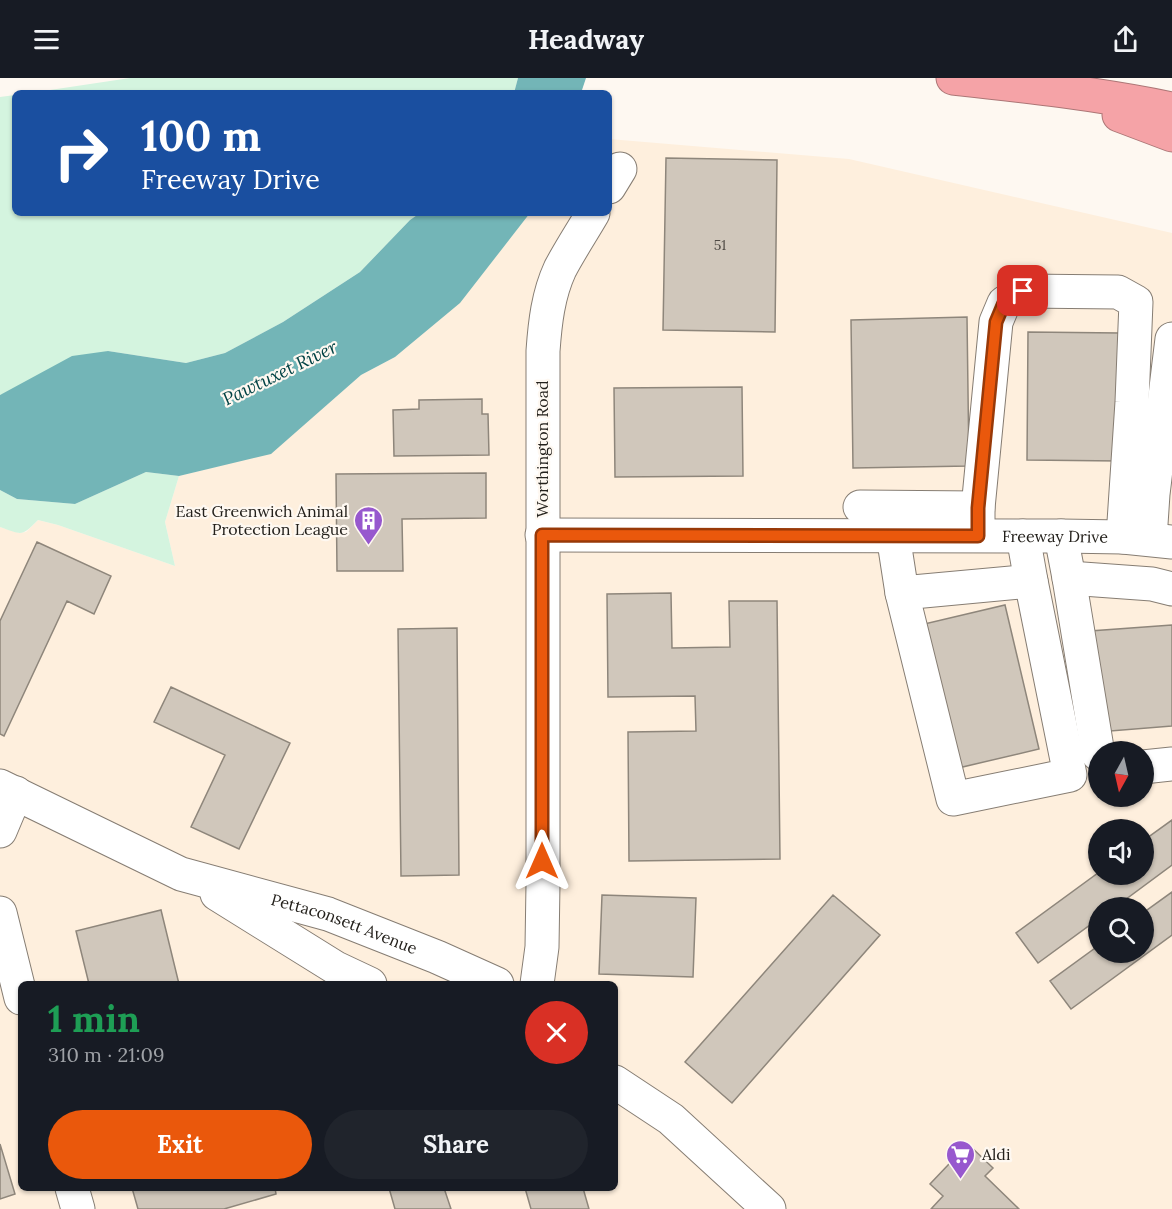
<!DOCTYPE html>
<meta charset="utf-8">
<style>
:root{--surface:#171b24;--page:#20242c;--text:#f1f3f6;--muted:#9ea1a6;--accent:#ea580c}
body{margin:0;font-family:Lora,serif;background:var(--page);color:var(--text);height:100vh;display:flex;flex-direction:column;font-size:22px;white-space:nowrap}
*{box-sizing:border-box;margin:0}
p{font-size:20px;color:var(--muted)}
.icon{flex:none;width:33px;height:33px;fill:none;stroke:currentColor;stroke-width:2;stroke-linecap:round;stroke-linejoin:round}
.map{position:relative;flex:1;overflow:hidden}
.panel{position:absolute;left:18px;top:903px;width:600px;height:210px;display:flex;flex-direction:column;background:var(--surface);border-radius:9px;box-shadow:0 2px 4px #0004}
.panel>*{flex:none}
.top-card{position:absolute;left:12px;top:12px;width:600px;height:126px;border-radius:9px;box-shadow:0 2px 4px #0004;background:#1a4fa0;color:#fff;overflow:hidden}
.needle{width:39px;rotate:188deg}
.fabs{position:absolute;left:1088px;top:663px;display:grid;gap:12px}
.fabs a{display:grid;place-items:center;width:66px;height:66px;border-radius:50%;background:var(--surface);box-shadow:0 2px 4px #0004;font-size:30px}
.pin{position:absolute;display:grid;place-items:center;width:51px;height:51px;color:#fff;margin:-26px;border-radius:12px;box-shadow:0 3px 9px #0006}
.me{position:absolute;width:66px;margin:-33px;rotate:0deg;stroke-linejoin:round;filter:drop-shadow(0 0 4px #0008)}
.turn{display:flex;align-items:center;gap:21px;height:126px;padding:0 30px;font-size:27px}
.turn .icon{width:78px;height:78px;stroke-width:2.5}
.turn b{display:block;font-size:42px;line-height:51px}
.round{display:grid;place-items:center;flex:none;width:63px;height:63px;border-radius:32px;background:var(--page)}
.summary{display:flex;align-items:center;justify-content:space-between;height:102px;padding:0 30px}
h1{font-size:36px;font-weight:800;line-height:45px;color:#1e9e55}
.cta{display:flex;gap:12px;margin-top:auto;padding:12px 30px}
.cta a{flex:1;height:69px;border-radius:36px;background:var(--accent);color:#fff;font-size:24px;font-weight:800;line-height:69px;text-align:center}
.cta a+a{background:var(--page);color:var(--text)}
header{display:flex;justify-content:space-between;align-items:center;height:78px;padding:0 30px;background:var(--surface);font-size:27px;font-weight:800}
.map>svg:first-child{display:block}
.built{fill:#feefdd;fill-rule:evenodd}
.green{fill:#d4f4df}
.water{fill:#73b5b7}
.building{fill:#d0c7bb;stroke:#8e867b;stroke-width:1.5}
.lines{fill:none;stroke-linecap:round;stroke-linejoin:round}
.minor-casing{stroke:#867d73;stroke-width:35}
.highway-casing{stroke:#ac7676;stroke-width:35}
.minor{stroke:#fff;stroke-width:33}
.highway{stroke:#f5a3a7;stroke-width:33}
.route-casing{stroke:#983908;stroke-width:15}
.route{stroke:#ea580c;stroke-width:10}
.labels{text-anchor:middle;stroke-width:4.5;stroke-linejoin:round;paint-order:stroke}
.number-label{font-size:14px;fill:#4f4a44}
.street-label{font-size:16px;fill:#24211c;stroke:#fef8f1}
.poi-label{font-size:16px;fill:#24211c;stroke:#fef8f1;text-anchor:end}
.water-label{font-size:18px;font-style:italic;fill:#004244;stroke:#fef8f1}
</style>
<header><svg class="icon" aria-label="menu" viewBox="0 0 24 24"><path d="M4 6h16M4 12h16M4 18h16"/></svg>Headway<svg class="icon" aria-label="share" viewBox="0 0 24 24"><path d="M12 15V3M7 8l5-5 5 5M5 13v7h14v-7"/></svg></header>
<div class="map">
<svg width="1172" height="1131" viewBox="0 0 1172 1131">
<rect width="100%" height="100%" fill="#fef8f1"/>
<path class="built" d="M609,61L849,81L1172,155V1131H0V449L19,455L26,454L38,442L58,447L175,488L165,444L179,398L271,375L361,297L395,279L459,225L530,135H609ZM1098,674H1143V718H1098ZM1098,752H1143V796H1098ZM1098,830H1143V874H1098ZM21,906H615V1110H21Z"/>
<path class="green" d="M130,0H518L514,15H30Z
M15,17V135H420L410,142L360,194L283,244L225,275L186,285L108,273L0,317V19Z
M146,394L179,398L165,444L175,488L58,447L38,442C21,459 23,457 0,449V412L17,421L75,426Z"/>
<path class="water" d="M518,0H586L581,15H514Z
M420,135H530L460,225L395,279L361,297L271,376L179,398L146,394L75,426L17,421L0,412V317L72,278L108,273L186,285L225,275L283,244L360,194L410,142Z"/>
<path class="building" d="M666,80L777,82L775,254L663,252Z
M967,239L969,388L853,390L851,242Z
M1028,254L1120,255L1119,383L1027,382Z
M742,309L743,398L615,399L614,310Z
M482,321V336H488L489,377L394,378L393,332L419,331V322Z
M486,395V440L402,441L403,493H337L336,396Z
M37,464L111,498L94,536L67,523L4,658L0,656V543Z
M671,515L672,570L730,569L729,523H777L780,781L629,783L628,654L696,653L695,618L608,619L607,516Z
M1005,527L1039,671L954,691L920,547Z
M1172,547V648L1098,654L1090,553Z
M457,550L459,797L401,798L398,551Z
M171,609L290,665L239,771L191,749L225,677L154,644Z
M1172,742V787L1114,830H1098V841L1038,885L1016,855L1098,795V796H1143V763Z
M1172,814V857L1071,931L1050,903L1098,868V874H1143V835Z
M602,817L696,820L693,899L599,896Z
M833,817L880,857L732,1025L685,984Z
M161,832L179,906H89L76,853Z
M0,1066L15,1116L0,1121Z
M968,1066L993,1090L985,1098L1019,1131H931L943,1118L930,1106Z
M132,1110H275L276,1116L224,1131H138Z
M389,1110H444L451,1131H395Z
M525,1110H583L589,1131H531Z"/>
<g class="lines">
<defs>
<g id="minor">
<path d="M609,109L620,91"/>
<path d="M860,429L978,430"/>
<path id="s1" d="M542,457L1061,458L1123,459L1172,464"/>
<path d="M893,457L902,515L953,721L1070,697L1031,503L1023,458"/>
<path d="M978,457V430L996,244L1004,225L1023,213L1118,214L1136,224L1132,324L1123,459"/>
<path d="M1061,458L1069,500L1098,676"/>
<path d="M1150,461L1153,416L1172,261"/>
<path d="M1069,500L1152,506L1172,511"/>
<path d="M902,515L1031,503"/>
<path d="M1143,689L1172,686"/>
<path id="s2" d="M0,708L181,796L328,836L437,879L497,906"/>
<path d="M0,753L16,715"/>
<path d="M217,816L336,890L370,906"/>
<path d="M0,835L21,920"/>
<path d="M537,906L542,869L543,806V273C545,245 548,217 560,191C570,172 582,154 593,135"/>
<path d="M615,1004L671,1041L769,1131"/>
<path d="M72,1110L78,1131"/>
</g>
<path id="highway" d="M953,0C1027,8 1100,16 1172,31
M1119,37L1172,57"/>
</defs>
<use href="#minor" class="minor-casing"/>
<use href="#highway" class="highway-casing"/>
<use href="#minor" class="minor"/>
<use href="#highway" class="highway"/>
</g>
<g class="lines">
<defs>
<path id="route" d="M542,783V457L978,458V430L996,244L1004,225L1023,213"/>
</defs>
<use href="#route" class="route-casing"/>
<use href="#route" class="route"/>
</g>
<defs>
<symbol id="building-pin" viewBox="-11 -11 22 30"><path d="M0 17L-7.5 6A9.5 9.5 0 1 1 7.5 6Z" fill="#9758ce" stroke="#fef8f1"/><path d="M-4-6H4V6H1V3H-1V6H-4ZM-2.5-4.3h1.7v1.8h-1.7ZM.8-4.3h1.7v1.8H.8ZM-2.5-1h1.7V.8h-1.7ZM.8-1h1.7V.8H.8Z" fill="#fff"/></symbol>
<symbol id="supermarket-pin" viewBox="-11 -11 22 30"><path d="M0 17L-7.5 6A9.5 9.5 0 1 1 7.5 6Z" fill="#9758ce" stroke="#fef8f1"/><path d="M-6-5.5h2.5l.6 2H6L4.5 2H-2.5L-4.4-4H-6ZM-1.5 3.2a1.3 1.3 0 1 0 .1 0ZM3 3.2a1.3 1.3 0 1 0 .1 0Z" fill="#fff"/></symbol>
</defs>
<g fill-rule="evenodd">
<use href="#building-pin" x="352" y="426" width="33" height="45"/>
<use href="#supermarket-pin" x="944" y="1060" width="33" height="45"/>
</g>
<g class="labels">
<g class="number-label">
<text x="720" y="172">51</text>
</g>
<g class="street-label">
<text transform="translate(542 371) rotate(-90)" y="6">Worthington Road</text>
<text dy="6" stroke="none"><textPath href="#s1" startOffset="513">Freeway Drive</textPath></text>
<text dy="6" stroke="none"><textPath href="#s2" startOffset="372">Pettaconsett Avenue</textPath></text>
</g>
<g class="poi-label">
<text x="348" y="439">East Greenwich Animal<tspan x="348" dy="18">Protection League</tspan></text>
<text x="982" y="1082" text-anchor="start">Aldi</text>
</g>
<g class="water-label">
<text transform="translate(280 295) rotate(-26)" y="6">Pawtuxet River</text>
</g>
</g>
</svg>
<div class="fabs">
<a><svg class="needle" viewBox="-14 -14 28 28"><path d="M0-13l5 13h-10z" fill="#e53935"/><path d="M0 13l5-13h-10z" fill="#9ea1a6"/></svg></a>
<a><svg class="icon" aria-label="sound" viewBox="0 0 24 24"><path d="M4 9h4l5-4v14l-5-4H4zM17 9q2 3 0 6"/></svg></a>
<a><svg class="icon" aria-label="search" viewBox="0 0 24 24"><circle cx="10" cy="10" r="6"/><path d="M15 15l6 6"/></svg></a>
</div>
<div class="pin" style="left:1023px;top:213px;background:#d93025"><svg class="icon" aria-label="arrive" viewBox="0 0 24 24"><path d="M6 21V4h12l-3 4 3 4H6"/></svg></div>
<svg class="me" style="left:542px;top:783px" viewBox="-20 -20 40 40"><path d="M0-17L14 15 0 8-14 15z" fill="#ea580c" stroke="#fff" stroke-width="4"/></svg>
<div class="top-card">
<div class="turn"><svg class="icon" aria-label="right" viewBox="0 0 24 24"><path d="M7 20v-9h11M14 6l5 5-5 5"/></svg><div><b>100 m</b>Freeway Drive</div></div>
</div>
<section class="panel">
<div class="summary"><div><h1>1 min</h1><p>310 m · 21:09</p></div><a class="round" style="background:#d93025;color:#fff"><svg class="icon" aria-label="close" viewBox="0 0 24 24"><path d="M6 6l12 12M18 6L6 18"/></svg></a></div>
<div class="cta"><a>Exit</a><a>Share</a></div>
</section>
</div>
